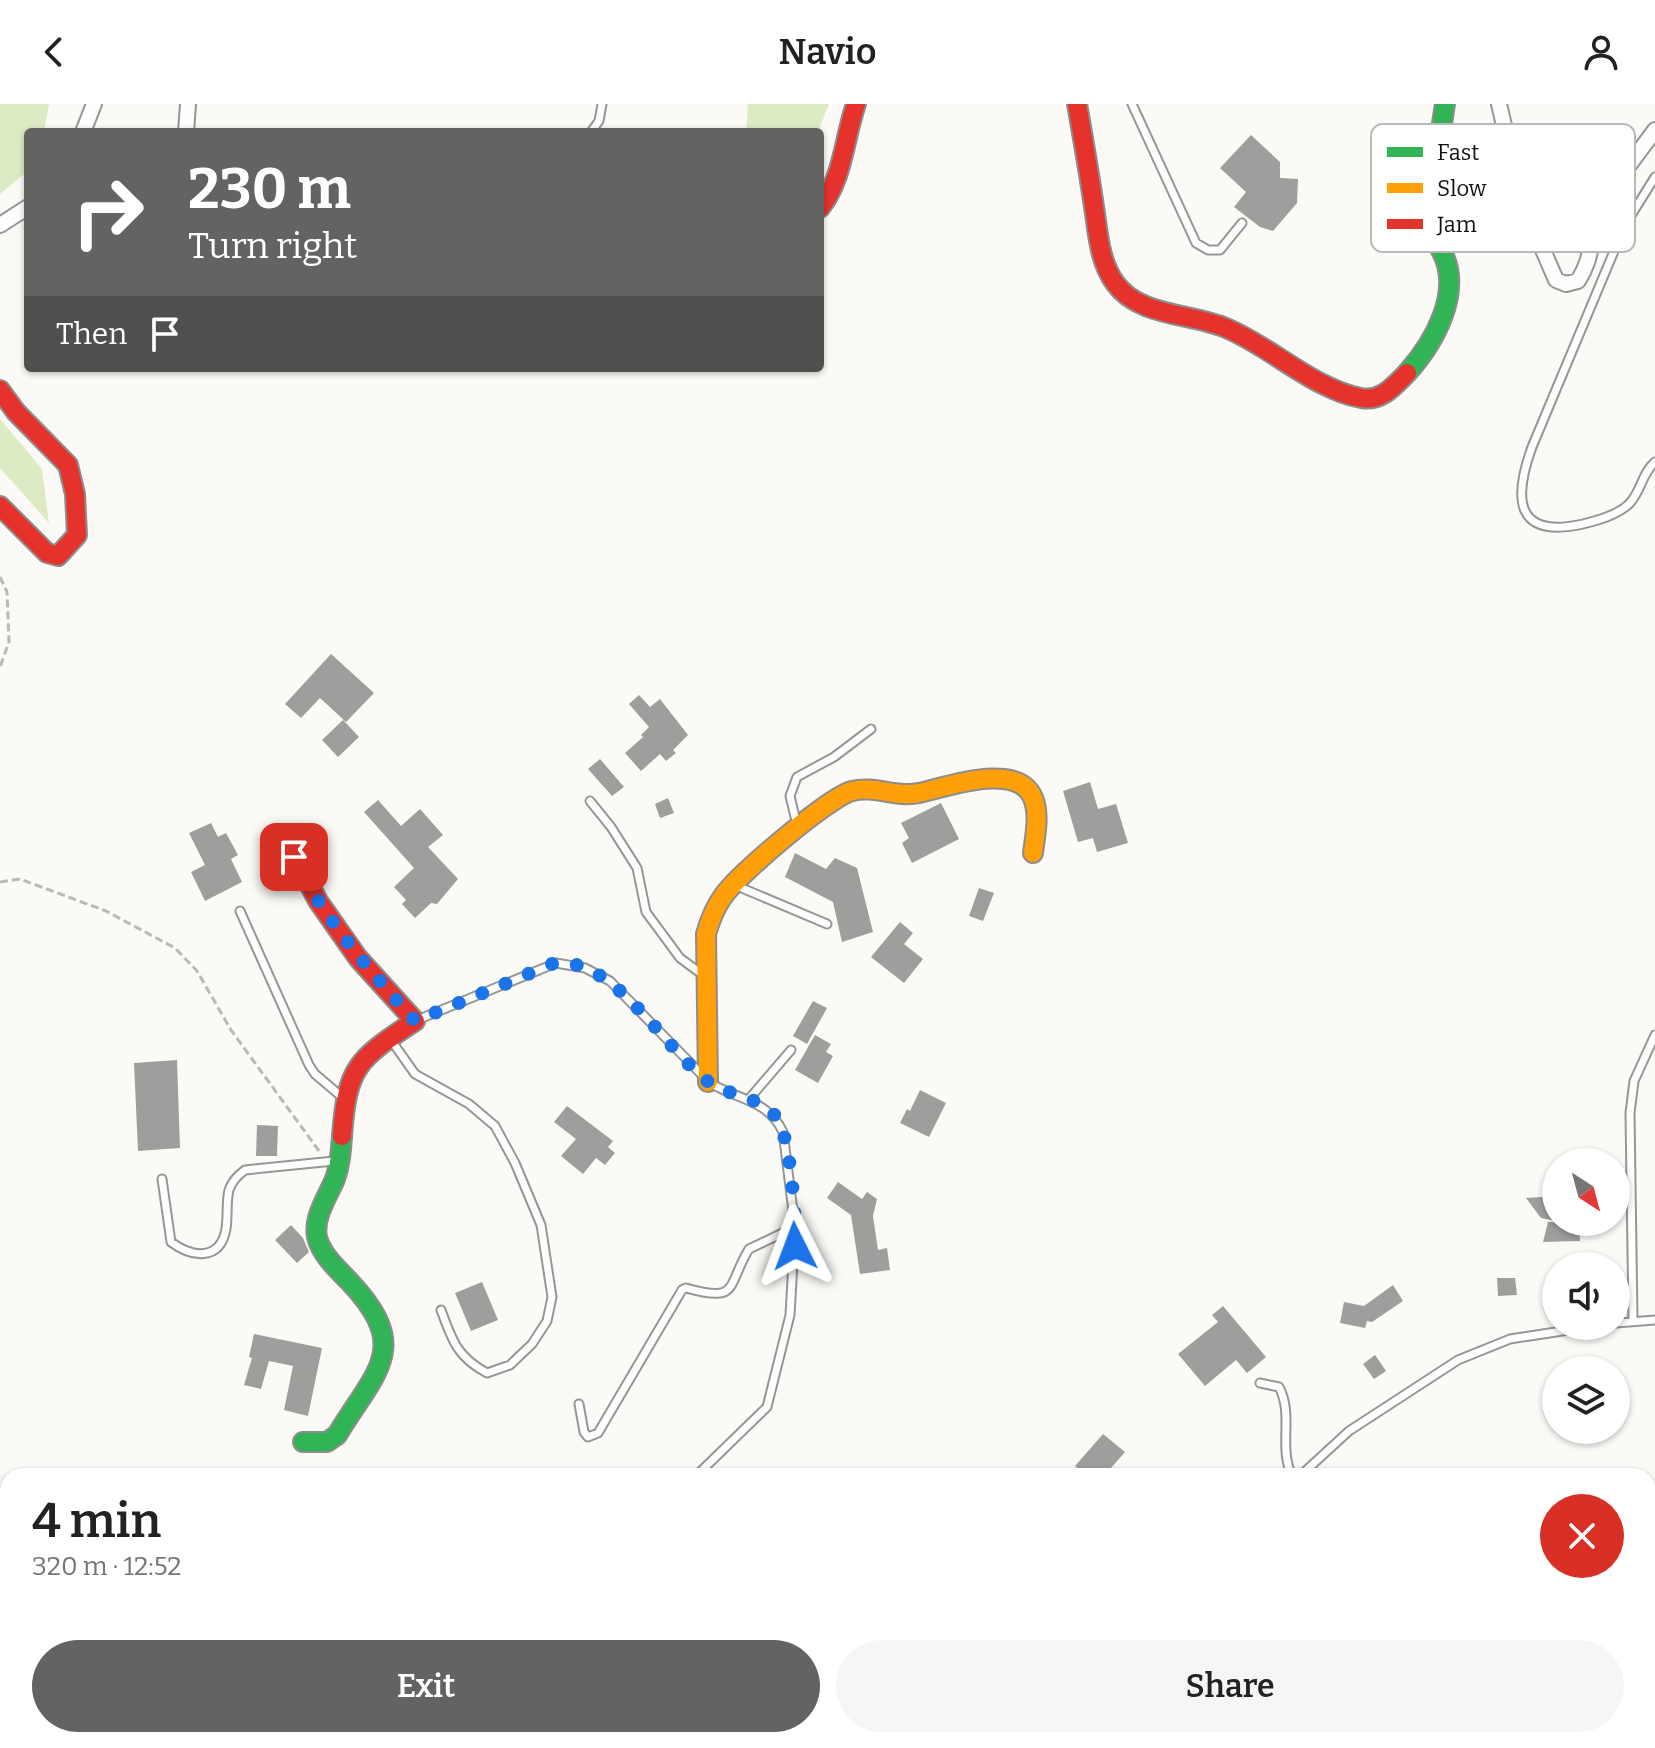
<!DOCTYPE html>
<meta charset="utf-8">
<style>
:root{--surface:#fff;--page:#f6f6f6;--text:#222;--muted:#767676;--accent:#636362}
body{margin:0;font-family:Bitter,serif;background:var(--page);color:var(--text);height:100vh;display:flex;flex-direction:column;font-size:30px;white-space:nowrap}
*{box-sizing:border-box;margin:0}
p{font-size:26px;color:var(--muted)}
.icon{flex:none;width:44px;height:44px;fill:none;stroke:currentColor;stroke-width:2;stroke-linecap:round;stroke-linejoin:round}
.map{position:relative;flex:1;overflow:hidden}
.drawer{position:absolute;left:0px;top:1364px;width:1656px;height:280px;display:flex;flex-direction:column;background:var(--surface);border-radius:24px 24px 0 0;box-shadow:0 2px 6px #0004}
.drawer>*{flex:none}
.top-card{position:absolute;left:24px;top:24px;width:800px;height:244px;border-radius:8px;box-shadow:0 2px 6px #0004;background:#636362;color:#fff;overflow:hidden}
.needle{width:52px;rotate:144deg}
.tools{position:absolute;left:1542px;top:1044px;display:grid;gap:16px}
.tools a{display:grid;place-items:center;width:88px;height:88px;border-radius:50%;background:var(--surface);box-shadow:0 2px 6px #0004;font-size:40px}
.pin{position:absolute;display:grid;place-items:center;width:68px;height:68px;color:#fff;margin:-34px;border-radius:16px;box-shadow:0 4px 12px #0006}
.me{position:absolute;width:88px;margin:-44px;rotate:357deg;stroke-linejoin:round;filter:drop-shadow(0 0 6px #0008)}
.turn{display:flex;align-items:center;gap:28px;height:168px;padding:0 32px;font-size:36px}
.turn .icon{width:104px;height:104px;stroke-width:2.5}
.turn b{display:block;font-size:56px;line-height:68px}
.then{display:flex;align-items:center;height:76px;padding:0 32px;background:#0003;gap:16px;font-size:30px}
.round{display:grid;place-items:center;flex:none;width:84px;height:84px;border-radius:42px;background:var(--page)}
.overview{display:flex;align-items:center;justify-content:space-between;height:136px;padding:0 32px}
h1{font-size:48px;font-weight:600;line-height:60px}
.action{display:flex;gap:16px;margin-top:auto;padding:16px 32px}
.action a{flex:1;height:92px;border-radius:48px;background:var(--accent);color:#fff;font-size:32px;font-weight:600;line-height:92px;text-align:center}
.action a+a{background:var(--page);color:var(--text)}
header{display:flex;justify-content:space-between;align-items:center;height:104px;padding:0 32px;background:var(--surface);font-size:36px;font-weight:600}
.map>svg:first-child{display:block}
.forest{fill:#ddebc4}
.building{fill:#a09e9c}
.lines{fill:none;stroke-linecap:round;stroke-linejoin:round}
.lane-casing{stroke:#979695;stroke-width:11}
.street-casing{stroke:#979695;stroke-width:18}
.fast-casing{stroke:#8d8d8b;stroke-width:22}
.slow-casing{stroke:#8d8d8b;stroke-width:22}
.jam-casing{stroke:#8d8d8b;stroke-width:22}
.path{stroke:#b9b9b8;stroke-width:3;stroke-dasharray:8 4;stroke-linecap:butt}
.lane{stroke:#fffefe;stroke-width:7}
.street{stroke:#fffefe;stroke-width:14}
.fast{stroke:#30b455;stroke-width:18}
.slow{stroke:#ff9f0a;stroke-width:18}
.jam{stroke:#e5322d;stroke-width:18}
.route{stroke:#1a73e8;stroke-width:14;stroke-dasharray:0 25.2}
.key{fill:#fff;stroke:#b8b8b8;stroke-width:2}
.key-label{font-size:22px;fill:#111}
</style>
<header><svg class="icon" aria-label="back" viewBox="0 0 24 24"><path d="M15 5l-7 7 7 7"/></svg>Navio<svg class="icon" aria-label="person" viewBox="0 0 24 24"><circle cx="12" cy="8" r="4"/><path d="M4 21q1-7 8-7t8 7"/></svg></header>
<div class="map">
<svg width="1655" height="1644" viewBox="0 0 1655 1644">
<rect width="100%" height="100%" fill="#fcfaf7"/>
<path class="forest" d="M0,0H49L44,28H28V67L0,90Z
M748,0H829L818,28H746Z
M0,315L42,365L49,419L0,364Z"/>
<path class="building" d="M1251,31L1280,58V74L1298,75L1297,99L1273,127L1260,123L1234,103L1246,88L1220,64Z
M331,550L374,589L346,618L320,594L301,614L285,600Z
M639,591L650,603L660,595L688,631L673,646L676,649L666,657L660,650L641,667L625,649L643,633L641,631L649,623L629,600Z
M343,616L359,633L338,653L322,636Z
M600,655L624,683L612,692L588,665Z
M1090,678L1098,705L1116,700L1128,739L1097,748L1093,734L1078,738L1063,687Z
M668,694L674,709L660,714L655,700Z
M378,696L401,722L420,705L443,731L428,743L458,775L437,800L431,799L415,814L402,800L406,796L394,783L414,764L364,708Z
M941,699L959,735L912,759L902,739L909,734L901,719Z
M211,719L218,733L226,729L238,751L231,755L242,778L205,797L191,768L205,761L189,729Z
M795,749L826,765L835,754L857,764L873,828L842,838L833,798L785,773Z
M979,784L994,789L983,817L969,812Z
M900,818L913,829L904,840L923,855L904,879L871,853Z
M813,897L827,904L807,940L793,932Z
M815,931L831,940L826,948L833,952L818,979L795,966Z
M177,956L180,1044L138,1047L134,959Z
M920,986L946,999L929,1033L900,1019L907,1005L910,1007Z
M567,1002L613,1037L608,1043L615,1049L605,1061L596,1054L583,1070L561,1052L576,1035L554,1018Z
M257,1021L278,1022L277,1052H256Z
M838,1078L862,1095L867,1088L877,1095L873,1112L878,1146L887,1144L890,1166L860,1170L851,1111L827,1094Z
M1556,1092V1117L1541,1114L1526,1094Z
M1548,1118H1579L1580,1137L1543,1138Z
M291,1121L303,1134L309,1148L297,1159L275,1136Z
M1497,1174H1515L1517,1191L1498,1192Z
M482,1178L498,1216L471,1227L455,1189Z
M1393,1181L1403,1197L1372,1218L1367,1217L1365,1224L1340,1219L1344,1198L1364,1202Z
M1223,1202L1266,1253L1247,1269L1236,1256L1205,1282L1178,1250L1218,1218L1212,1211Z
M254,1230L322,1244L308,1312L284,1306L293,1262L269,1257L261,1285L244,1281L252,1254L249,1253Z
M1375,1251L1386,1267L1374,1275L1363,1260Z
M1103,1330L1125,1348L1104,1372H1086L1075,1362Z"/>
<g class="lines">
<defs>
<path id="lane" d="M1132,0L1196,139L1208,146H1220L1242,119
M591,28L599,17L602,0
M1655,73L1625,121L1532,343C1513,395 1515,435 1583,420C1599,416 1617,411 1629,400C1641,388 1642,369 1655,358
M590,697L611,723L637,764L646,808L680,854L703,871
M797,721L790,692L797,673L834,653L871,625
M737,782L827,820
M240,807L309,961L315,970L342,993
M417,916L556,859L585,864L610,877L703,972
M391,936L415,970L469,1000L495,1022L515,1059L541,1121L552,1193L547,1217L532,1240L510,1261L487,1269C457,1253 452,1236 441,1206
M749,995L791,946
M162,1075L171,1138C191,1153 220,1158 226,1125C228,1112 226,1098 229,1086C232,1077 238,1071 245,1066L334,1057
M1633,1216L1630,1009L1634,977L1655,931
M1616,1219L1655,1216
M1260,1279L1279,1283C1294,1311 1278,1343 1292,1372
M579,1300L584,1328L588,1333L598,1329L682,1186L686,1184C740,1199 726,1183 749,1145L795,1123
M696,1372L767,1303L790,1211L795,1123L783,1028C768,996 739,996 712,980
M1300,1372L1349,1327L1458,1256L1510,1235L1595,1222
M421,1644L445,1638L466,1644
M740,1644V1636
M848,1644L850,1636
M1259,1644L1261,1636"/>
<path id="street" d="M1499,0L1521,95L1556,176L1566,180L1578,177C1594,152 1589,135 1599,111C1609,84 1638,50 1655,26
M83,28L94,0
M186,28L188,0
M0,121L28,103"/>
<path id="fast" d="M1407,269C1434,239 1464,187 1441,146C1432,129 1415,113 1414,92C1412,69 1431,50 1439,30C1443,21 1443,10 1445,0
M303,1338H327L337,1331C377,1265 412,1244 349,1177C337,1165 321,1150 317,1133C313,1113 328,1092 335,1075C340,1061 341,1047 342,1032"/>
<path id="slow" d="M708,978L706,830C710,816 715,803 724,791C739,770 829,693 852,687C874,681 897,694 919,689C947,683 1018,657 1033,694C1040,711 1035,732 1033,749"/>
<path id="jam" d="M1077,0C1083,34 1089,68 1094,103C1098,128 1099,157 1115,179C1139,213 1191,209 1226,224C1270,242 1315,286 1361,294C1381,298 1394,282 1407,269
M820,104C843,75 844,35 856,0
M0,286L16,308L68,361L75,390L77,431L58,452L47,449L0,402
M285,734L318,797L358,854L415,917C358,955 347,962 342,1032"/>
</defs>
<use href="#lane" class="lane-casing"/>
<use href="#street" class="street-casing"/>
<use href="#fast" class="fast-casing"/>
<use href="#slow" class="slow-casing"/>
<use href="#jam" class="jam-casing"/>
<path class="path" d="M0,473L7,488L9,538L0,563
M0,778L20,775L106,807L175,844L197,867L231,926L319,1047"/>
<use href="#lane" class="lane"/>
<use href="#street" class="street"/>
<use href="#fast" class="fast"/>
<use href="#slow" class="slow"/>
<use href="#jam" class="jam"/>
</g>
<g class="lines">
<path class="route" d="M294,753C324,816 370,866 415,917C449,903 483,889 517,875C528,871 544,861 556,859C616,854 666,948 710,979C731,993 764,993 778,1016C791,1039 796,1114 795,1142"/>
</g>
<rect x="1371" y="20" width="264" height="128" rx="12" class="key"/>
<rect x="1387" y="43" width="36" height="10" fill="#30b455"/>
<rect x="1387" y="79" width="36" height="10" fill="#ff9f0a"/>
<rect x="1387" y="115" width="36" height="10" fill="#e5322d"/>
<g class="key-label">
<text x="1437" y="56">Fast</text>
<text x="1437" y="92">Slow</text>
<text x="1437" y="128">Jam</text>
</g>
</svg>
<div class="tools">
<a><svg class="needle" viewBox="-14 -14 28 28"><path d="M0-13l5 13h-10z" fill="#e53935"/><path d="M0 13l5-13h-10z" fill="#767676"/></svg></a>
<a><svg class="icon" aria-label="sound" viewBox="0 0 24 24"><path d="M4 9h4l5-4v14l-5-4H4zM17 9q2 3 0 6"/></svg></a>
<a><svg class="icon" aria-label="layers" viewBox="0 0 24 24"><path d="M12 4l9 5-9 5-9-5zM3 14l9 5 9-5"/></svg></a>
</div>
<div class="pin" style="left:294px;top:753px;background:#d93025"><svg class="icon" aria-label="arrive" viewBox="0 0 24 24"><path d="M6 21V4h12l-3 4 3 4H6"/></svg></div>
<svg class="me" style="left:795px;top:1142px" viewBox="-20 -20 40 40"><path d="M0-17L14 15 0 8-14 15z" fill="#1a73e8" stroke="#fff" stroke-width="4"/></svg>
<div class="top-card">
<div class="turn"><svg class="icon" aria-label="right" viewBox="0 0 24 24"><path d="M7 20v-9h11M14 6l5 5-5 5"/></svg><div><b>230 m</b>Turn right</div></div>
<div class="then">Then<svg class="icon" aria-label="arrive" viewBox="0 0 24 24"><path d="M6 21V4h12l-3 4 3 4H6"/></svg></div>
</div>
<section class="drawer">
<div class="overview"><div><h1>4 min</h1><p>320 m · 12:52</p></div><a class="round" style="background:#d93025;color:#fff"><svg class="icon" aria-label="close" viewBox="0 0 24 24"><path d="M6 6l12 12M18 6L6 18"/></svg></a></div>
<div class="action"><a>Exit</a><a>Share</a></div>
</section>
</div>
